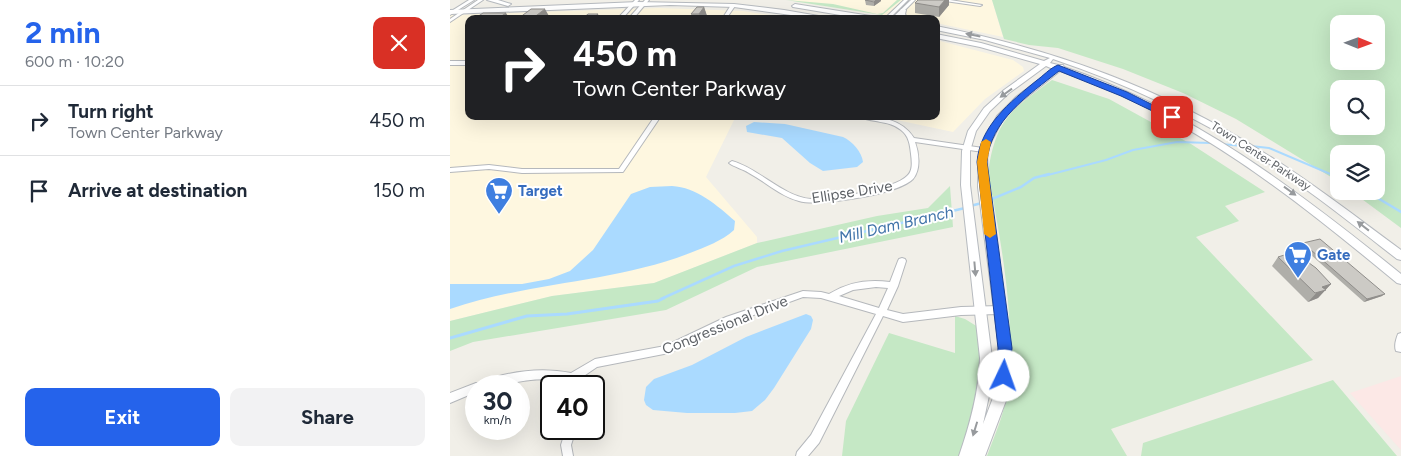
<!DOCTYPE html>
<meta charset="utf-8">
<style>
:root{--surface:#fff;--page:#f2f2f3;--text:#1f2937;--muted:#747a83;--line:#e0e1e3;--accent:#2563eb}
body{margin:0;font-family:Figtree,sans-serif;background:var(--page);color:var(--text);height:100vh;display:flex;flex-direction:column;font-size:19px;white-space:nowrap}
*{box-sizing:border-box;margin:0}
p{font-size:16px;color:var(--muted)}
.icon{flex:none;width:28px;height:28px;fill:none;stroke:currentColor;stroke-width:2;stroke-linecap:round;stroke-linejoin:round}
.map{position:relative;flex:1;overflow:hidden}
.details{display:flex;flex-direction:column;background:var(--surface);width:450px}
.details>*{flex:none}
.hud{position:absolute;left:15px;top:15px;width:475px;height:105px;border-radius:10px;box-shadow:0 5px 20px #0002;background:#202124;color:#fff;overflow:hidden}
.needle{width:32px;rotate:91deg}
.fabs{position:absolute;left:880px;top:15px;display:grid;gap:10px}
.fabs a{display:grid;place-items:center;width:55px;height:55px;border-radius:10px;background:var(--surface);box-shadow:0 5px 20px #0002;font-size:25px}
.speed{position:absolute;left:15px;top:375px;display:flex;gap:10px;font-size:25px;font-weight:700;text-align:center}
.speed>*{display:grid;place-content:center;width:65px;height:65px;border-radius:50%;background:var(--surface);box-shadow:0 5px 20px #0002;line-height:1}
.speed small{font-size:12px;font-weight:400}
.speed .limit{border:2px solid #111;border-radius:8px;background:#fff;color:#111}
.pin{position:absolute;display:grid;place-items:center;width:42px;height:42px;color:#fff;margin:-21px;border-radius:10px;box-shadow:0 2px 8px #0006}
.me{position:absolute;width:55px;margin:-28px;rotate:3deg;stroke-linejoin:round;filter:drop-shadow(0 0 4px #0008)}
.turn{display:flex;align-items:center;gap:18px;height:105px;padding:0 25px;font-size:22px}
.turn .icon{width:65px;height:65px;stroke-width:2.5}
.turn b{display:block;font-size:35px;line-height:42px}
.round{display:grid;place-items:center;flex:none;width:52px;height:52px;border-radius:10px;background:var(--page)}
.headline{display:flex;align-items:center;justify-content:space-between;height:85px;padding:0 25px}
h1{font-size:30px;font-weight:700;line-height:38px;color:var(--accent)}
.primary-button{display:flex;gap:10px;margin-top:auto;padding:10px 25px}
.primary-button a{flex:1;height:58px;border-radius:10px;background:var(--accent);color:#fff;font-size:20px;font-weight:700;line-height:58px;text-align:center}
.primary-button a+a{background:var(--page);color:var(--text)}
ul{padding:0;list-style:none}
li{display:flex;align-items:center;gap:15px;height:70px;padding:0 25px;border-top:1px solid var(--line)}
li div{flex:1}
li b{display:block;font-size:19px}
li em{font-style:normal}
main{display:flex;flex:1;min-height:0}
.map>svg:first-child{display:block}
.commercial{fill:#fef7e0}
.medical{fill:#fce8e6}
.green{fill:#c5e8c5;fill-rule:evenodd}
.water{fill:#aadaff}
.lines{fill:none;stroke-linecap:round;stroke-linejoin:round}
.stream-far2{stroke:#aadaff;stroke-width:2}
.stream-far1{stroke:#aadaff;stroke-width:2.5}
.stream{stroke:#aadaff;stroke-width:3}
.street-casing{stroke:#b5b8bc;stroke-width:2}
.secondary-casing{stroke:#b6babf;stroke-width:2}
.street{fill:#fff;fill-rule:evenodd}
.secondary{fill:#fff;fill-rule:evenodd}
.wall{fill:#afaea9}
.shaded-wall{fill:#8f8d8a}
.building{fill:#cccac5;stroke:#8f8d8a}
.oneway{fill:#979a9d}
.route{fill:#2563eb;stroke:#184099}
.slow{fill:#f59e0b}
.labels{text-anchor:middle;stroke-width:4;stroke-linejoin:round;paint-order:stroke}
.far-street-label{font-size:12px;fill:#5f6368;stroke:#fff}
.shop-label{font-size:15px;font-weight:bold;fill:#366cbe;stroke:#fff;text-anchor:start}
.street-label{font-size:15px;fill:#5f6368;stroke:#fff}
.water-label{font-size:16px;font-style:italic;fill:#4174aa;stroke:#fff}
</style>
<main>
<section class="details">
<div class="headline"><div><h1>2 min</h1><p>600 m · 10:20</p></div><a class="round" style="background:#d93025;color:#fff"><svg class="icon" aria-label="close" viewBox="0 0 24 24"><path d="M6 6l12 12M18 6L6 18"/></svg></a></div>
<ul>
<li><svg class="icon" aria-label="right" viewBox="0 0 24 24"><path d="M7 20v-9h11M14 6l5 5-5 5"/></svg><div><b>Turn right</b><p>Town Center Parkway</p></div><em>450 m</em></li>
<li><svg class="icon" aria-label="arrive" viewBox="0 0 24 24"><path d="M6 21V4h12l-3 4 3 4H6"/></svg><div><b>Arrive at destination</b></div><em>150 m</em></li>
</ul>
<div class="primary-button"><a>Exit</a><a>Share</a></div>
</section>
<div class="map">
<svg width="951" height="456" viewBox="0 0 951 456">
<rect width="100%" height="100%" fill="#f1efe8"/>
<path class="commercial" d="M340,0H542L553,37L486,23V19H457Z
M209,8L293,11L346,19H19V116H286L256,177L307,237V243L204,283L102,296L0,321V15Z
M486,40L563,60L573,67L574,71L535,99L503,132L428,116H486Z"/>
<path class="medical" d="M951,376V450L900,393Z"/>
<path class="green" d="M336,0L383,4L427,14L433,13L447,0H451L432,15Z
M542,0H951V228L901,191H926V154H889V182L786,119L733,93L673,69L608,48L579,45L554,39ZM889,24H926V61H889ZM889,89H926V126H889Z
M602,80L659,99L741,144L815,192L775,206L789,221L746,237L863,360L661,429L677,456H537C544,437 553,417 556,398C568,329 551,241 538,173C546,119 560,111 602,80Z
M500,186L503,227L307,267L216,310L23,342L0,351V321L102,296L204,283L307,243L427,216L478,208Z
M505,316L515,319L528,327C535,373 524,413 510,456H392L396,421L439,333L505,353Z
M883,380L947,456H691L693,443Z"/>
<path class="water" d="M304,122L335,124L393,137C402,141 412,152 413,162L407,167L373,171L360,163L332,138L297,132L296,126Z
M222,186C246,187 268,206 285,221L284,230C272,241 255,247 240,253C163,283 78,282 0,309V284H72L99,279L120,271L143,250L181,194L200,187Z
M356,314L361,316L363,320L361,329L324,388L315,400L302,411L285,413H237L203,410L196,405L194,400L196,387L204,379L242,365L296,337Z"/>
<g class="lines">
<path class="stream-far2" d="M771,144L793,146
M801,146L819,148L885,176
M594,176L656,160L683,150L727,142L761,143"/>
<path class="stream-far1" d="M882,174L889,177
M916,191L951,212
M537,201L571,187L584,178L599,174
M520,206L532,203
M211,299L284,266L332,251L515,208"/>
<path class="stream" d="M0,338L77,316L117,314L208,301L214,298"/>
<defs>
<path id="street" d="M19,0H24L0,15V12Z
M28,0H33L0,22V19Z
M185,0H189L172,19H167Z
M195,0H199L183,19H178Z
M454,0H458L439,19H434Z
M461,0H465L446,19H441Z
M488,0H500L532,5L530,6Z
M281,5L285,6L276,19H272Z
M0,61H19V65H0Z
M205,116H211L173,172L72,173L39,169L0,172V168L39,165L72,169H169Z
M408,116C430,116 452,119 464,138L533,148L536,150L533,152L465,142C469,153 471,169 463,179C449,194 369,207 349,201C330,196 316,182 299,173C293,169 284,167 279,163L282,161C310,169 333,197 361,199C379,200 445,189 457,176C463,171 462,162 461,154C460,145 459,136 451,130C439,120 422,123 408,116Z
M452,258L455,259L456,261L448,286L437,310L453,314L511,307L550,306L553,307L554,310L553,313L550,314L511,315L453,322L433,316L369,443L358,456H346L347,452L361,435L426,314L371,298L353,297L282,323L219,353L147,367L128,380L130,386H120L119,382C91,376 73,381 46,386C40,387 33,386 26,386V392L0,403V393L26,383L28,384C33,380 40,379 46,377C71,370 96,368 121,373L145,359L215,346L276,317L353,291L371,292L379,294C398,282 418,279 440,282L448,261L449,259ZM426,287L438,288L429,308L389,296L403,290Z
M951,333V352L946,351C944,346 946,339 948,334Z
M116,429H126L121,445L123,456H113L111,445Z"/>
<path id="secondary" d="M37,0H48L61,4L58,6Z
M188,2L284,4L334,10L386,19H370L284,7L220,5L0,14V10Z
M345,4L427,17L430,19H414L343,7L342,6Z
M451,9L456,10L455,14L458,19H452L449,14Z
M486,26C606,50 712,88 816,154C863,183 906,217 951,250V260L947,259C902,224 857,188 809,157C745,116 675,83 603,59L600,63L608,65H613L614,67C743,110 847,190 951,274V284L947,283C843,197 740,114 610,71L572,101L553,119L537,150L538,187L561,348L560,390L535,456H509C520,424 529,392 530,358L511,185L512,151L518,131L534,108L554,90L590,64L530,47L486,38V34L531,43L594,61L600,58L535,40L486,30ZM596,66L603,69L566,97L547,116L529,150L528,187L549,348L546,390L533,424L540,391L542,358L520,185V151L526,131L540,111L559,93Z"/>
</defs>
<use href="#street" class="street-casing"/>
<use href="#secondary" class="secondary-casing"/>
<use href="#street" class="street"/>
<use href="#secondary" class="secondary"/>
</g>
<path class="wall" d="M415,0H431V1L424,6L416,5Z
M468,0H499V5L489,17L465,13V3Z
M254,7L257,16L256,19H243L241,14Z
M853,243L932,296L914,302L851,246Z
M828,257L881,284L868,298L858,302L822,266Z"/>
<path class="shaded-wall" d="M426,0H431V1L424,6V2Z
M495,0H499V5L489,17V7Z
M254,7L257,16L256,19H251L249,14Z
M95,9L99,16L96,19H84L83,18Z
M56,13L60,19H47Z
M148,14L150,19H142Z
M881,284L868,298L858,302L872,287Z
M935,294L932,296L914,302L917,299Z"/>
<path class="building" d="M415,0H426L424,2Z
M468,0H495L489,7L465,3Z
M247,7H254L249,14H241Z
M81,9H95L83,18H69Z
M33,13H56L47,19H24Z
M138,14H148L142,19H132Z
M870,239L935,294L917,299L853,243Z
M844,252L866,268L881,284L872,287L876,290L865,293L828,257Z"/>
<defs><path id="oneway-solid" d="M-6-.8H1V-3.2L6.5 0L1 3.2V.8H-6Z" transform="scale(1.25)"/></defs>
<g class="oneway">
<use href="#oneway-solid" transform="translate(523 35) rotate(-169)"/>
<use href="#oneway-solid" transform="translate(556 93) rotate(144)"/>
<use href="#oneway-solid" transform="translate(840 191) rotate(36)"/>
<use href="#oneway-solid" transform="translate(913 226) rotate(-142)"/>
<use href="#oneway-solid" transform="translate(525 269) rotate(85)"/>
<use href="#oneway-solid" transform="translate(525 429) rotate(107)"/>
</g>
<path class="route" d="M608,65L677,92L727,117L719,119L671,96L609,71C579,95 540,120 537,162L562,348L559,381L554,383L548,381L546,376L548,348L527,162C530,126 560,102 586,81C593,76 600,68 608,65Z"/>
<path class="slow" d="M536,139L541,142L537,162L546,234L540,238L534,234L527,162L531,142Z"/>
<defs>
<symbol id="supermarket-pin" viewBox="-11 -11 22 30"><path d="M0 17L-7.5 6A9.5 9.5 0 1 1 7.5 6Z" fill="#3f7fe0" stroke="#fff"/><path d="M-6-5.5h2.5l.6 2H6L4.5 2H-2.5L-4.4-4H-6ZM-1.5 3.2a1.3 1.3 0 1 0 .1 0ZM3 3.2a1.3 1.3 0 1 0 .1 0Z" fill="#fff"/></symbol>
</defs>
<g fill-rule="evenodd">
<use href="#supermarket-pin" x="33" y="175" width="32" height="43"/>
<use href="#supermarket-pin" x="832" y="239" width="32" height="43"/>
</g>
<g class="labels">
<g class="far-street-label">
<text transform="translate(811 156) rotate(33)" y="4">Town Center Parkway</text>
</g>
<g class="shop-label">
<text x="68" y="196">Target</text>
<text x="867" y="260">Gate</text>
</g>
<g class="street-label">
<text transform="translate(402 192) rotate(-9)" y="5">Ellipse Drive</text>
<text transform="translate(275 325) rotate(-22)" y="5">Congressional Drive</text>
</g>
<g class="water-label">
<text transform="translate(446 224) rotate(-13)" y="6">Mill Dam Branch</text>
</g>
</g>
</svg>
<div class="fabs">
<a><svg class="needle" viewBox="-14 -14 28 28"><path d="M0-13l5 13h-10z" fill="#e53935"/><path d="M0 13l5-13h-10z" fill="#747a83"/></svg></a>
<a><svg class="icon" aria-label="search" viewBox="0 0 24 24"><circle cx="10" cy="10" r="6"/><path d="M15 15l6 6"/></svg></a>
<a><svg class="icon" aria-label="layers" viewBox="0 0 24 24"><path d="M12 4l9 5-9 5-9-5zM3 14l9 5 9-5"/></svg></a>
</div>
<div class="speed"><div>30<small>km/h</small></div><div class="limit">40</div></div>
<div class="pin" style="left:722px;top:117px;background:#d93025"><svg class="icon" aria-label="arrive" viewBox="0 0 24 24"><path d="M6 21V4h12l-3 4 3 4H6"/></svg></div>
<svg class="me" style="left:554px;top:376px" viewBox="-20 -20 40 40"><circle r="19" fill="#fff"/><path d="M0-13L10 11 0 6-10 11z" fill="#2563eb"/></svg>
<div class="hud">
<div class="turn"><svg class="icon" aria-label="right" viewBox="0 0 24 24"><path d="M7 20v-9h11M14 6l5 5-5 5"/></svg><div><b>450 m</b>Town Center Parkway</div></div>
</div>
</div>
</main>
